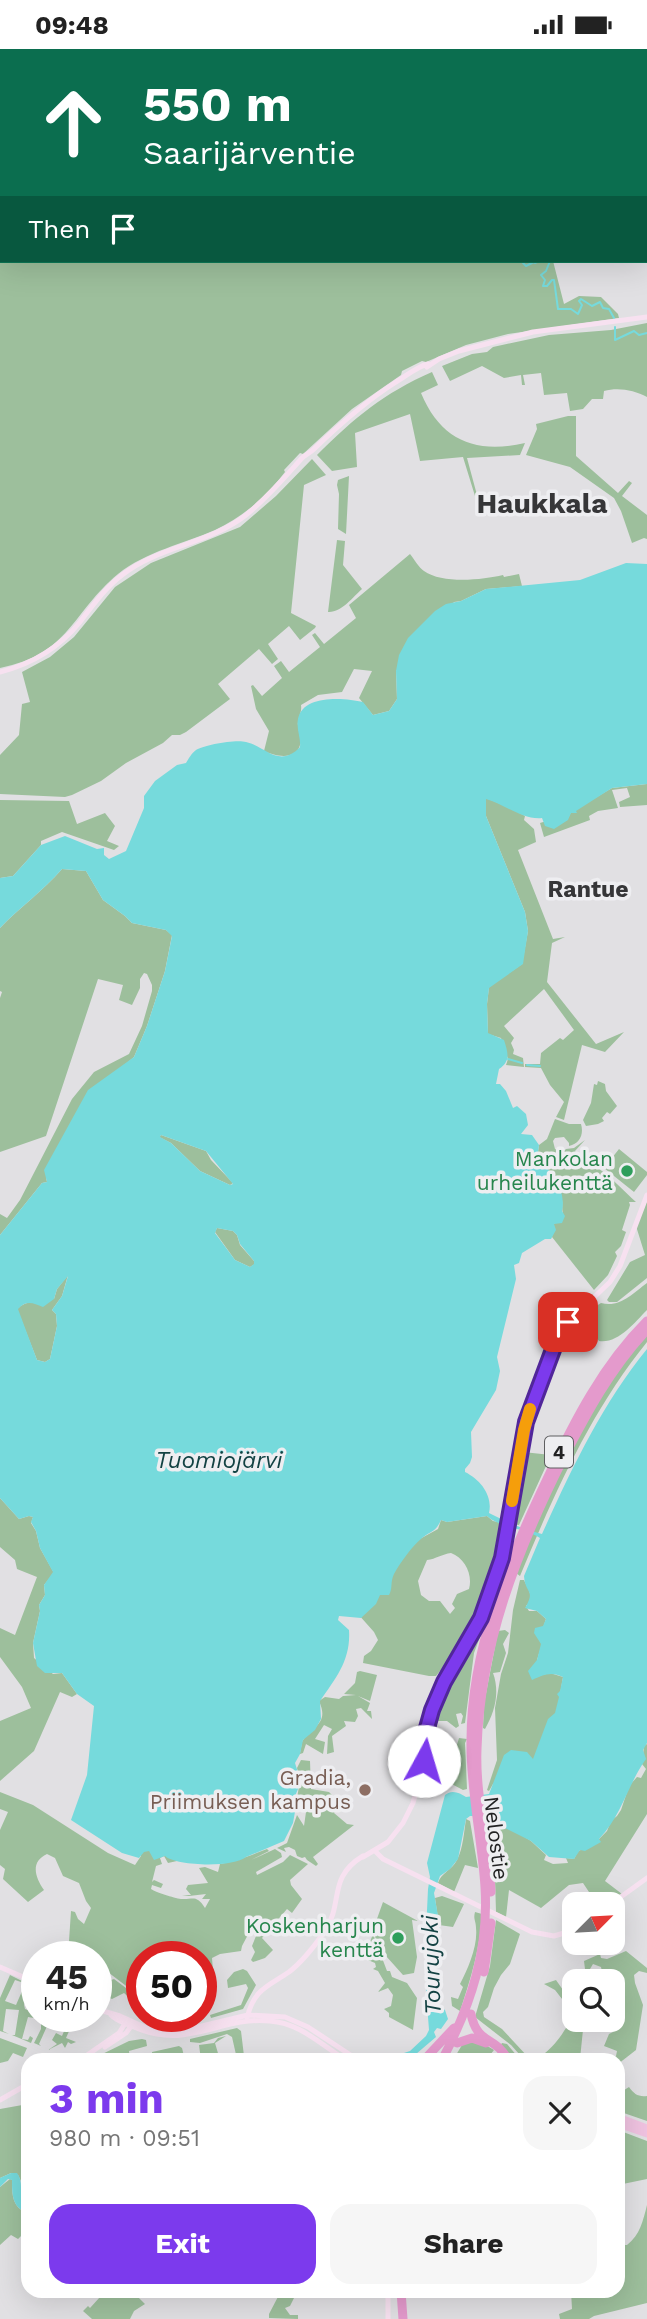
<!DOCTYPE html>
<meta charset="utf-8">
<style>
:root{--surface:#fff;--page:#f6f6f6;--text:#222;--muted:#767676;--accent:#7c3aed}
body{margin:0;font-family:"Work Sans",sans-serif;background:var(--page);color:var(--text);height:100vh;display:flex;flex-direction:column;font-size:26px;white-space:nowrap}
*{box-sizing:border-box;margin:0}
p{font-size:23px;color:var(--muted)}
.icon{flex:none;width:38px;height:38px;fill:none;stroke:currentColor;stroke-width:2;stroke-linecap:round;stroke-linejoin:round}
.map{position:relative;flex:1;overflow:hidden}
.side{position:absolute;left:21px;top:2004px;width:604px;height:245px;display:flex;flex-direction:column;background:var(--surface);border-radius:21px;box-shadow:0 7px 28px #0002}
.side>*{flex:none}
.banner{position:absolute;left:0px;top:0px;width:648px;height:214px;box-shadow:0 7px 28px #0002;background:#0b6e4f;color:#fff;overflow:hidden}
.needle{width:46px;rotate:66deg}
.buttons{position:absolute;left:562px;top:1843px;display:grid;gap:14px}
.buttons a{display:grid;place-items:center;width:63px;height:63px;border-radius:14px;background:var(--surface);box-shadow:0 7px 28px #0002;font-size:35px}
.speed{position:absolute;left:21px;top:1892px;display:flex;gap:14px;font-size:35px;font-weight:700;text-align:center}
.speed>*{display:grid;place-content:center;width:91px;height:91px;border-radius:50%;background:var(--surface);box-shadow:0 7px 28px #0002;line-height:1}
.speed small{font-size:18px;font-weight:400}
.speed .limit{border:10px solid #d22;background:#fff;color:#111}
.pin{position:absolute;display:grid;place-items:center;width:60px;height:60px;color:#fff;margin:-30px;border-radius:14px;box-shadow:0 4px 10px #0006}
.me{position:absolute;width:77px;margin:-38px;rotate:6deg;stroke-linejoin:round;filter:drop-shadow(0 0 5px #0008)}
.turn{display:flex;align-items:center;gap:24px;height:147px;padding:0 28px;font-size:32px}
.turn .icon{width:91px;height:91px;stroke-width:2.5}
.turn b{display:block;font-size:49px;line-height:60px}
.then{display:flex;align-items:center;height:66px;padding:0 28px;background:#0003;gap:14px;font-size:26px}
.round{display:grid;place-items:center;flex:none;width:74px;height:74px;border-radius:21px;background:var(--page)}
.head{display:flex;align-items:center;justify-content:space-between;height:119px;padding:0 28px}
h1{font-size:42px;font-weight:700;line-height:52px;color:var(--accent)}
.button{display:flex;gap:14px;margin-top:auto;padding:14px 28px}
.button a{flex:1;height:80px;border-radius:21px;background:var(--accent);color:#fff;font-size:28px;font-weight:700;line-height:80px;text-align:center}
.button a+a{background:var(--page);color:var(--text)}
.status{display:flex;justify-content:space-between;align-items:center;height:49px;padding:0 35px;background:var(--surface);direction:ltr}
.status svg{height:19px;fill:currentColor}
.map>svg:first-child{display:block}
.green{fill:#9dbf9c;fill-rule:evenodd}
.water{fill:#76dadc;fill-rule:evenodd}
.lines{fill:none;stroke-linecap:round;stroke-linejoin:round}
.stream{stroke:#76dadc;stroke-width:2}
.secondary{stroke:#f7e1f0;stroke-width:5}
.primary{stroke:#efc2e0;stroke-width:7}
.highway{stroke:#e49acc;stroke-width:9}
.route-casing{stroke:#51269a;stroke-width:18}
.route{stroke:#7c3aed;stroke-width:12}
.slow{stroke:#f59e0b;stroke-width:12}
.leisure-dot{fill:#2e9e5b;stroke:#eeeef1;stroke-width:2.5}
.education-dot{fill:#8d6e63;stroke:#eeeef1;stroke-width:2.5}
.labels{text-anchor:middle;stroke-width:7;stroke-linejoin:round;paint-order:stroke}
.shield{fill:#eeeef1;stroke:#5f5f61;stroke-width:2}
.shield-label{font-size:19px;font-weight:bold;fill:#222223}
.leisure-label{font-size:21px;fill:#27864d;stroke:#eeeef1;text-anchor:end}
.education-label{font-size:21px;fill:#785e54;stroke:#eeeef1;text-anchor:end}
.street-label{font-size:21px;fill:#222223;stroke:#eeeef1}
.neighbourhood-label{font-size:23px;font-weight:bold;fill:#363638;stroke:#eeeef1}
.water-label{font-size:23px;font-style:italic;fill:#134243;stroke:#eeeef1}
.district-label{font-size:28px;font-weight:bold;fill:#363638;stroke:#eeeef1}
</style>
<div class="status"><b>09:48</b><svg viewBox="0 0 49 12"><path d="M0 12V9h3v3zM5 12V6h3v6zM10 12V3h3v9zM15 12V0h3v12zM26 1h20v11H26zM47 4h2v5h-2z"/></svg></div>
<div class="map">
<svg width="647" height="2270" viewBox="0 0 647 2270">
<rect width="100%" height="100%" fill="#e1e0e3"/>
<path class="green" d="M0,0H34L35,2H2V212H553L564,255L579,247L601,248L618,265L619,269L508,285L466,296L426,313L422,312L402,322L401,326L352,360L303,405L300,404L284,421L285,423C267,447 243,468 215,481C183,495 147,502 118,525C72,563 70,605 0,619Z
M647,274V348C634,341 618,338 604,342L603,350H592L583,360L570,362L567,344L544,346L541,324L523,326L525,336H522L521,326L504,329L482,317L450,332L442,317L472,305L487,303L493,298L549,286L611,281Z
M432,323L438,336L421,344C441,392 476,405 525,394L520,406L467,409L477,446L475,447L463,408L420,412L410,365L355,384L357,418L332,422L317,406C354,369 384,344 432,323Z
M568,367H576V407L618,444L629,432L632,434L622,447L647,466V490L644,489L632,494L621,462L614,449L570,418L526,406L537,380L536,375Z
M312,410L326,426L304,436L291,564L316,577L315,579L300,591L289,577L268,595L278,610L272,615L259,600L218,635L230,650L186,683L180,686H172L163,694L126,714L101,732L72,746L65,748L0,745V706L19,686L22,655L30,653L22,623L50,608L74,588L115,538L151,514L240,478L276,447Z
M349,427L346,485L338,480L339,445L337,436L338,431Z
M337,491L345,492L343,516L362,540C353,548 341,564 328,563Z
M410,505C414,510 419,519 424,522C442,535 482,531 503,526L504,528L519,525L522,537L486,540L461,552L454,553L396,622L397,650L389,662L373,666L359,649L372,622L354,620L342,643L318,646L301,656C302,663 299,666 298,673C297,680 302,689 300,696C296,712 274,707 264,702L269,682L256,660L251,637L253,636L262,647L282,629L274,617L281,612L289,623L320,598L312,586L315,584L324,595L356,569L349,556Z
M647,735V756L620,758L619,753L630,748L627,739L612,741L618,759L598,762L589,767L590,771L544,788L540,774C552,769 565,779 571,763L612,739Z
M486,749L513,760L525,767L524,771L534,780L536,793L518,801L553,890L565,888L552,894L547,933L596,995L624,983L605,1003L582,996L564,1071L556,1068L564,1053L550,1036L541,1019L525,1018V1015H540L541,1004L560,989L563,991L574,981L544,940L504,977L514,989L511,994L514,1001L513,1005L523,1009L524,1018L506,1016L508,1010L501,989L488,985L487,955L489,938L522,915L528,882L525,863L486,767Z
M0,751L69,752L77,775L105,764L115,777L107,792L119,797L114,801L62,783L41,792V796L13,827L0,829Z
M62,820L86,822L103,851L125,867L132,874L166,881L172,886L165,922L147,977L134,1008L121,1019L46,1128L47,1133L42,1134L0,1186V1165L7,1169L20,1151L72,1050L94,1023L129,1005L142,977L152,942V936L147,925L144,924L140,930V939L132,956L119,951L123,936L98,930L46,1087L0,1103V949L2,943L0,942V879C20,858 43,842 62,820Z
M598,1032L605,1035L606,1042L617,1057L610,1065L607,1063L602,1069L604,1072L598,1075L586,1077L583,1071L591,1054L594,1035L597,1036Z
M555,1070L569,1075H581C584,1085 580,1095 569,1097V1094L564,1088L555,1089L553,1092L555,1100L562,1104L566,1100L574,1099L585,1091L575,1102C584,1114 590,1114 602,1122C614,1131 625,1143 636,1153H629L630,1156L622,1181L626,1183L621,1197L615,1203L617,1207L608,1226L594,1241L552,1188L554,1175L564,1167C561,1161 563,1157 562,1151C559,1127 547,1119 530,1107L538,1103L539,1096L547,1090Z
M161,1086L206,1102L211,1111L233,1134L230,1136L200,1122L171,1094L159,1088Z
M619,1100L647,1123V1126L634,1143L604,1119Z
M647,1152V1229L617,1253H609L607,1251L630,1213L645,1206L636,1177Z
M217,1179L233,1182L237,1186L240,1196L254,1212L255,1215L250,1218L235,1211L215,1183Z
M68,1226L62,1247L52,1261L56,1265L57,1277L50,1310L45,1313L37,1311L17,1260C26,1251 42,1251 54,1250L57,1240Z
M647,1234V1261C634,1274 618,1295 599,1292L580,1267L601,1254C620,1259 632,1245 647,1234Z
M647,1286V1293C591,1362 554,1445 520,1527L516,1524C544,1457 573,1389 613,1327C622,1313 636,1300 647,1286Z
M523,1403L551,1406L519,1476L510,1475L522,1423Z
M0,1449L19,1470L29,1467L33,1468L31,1474L36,1482L40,1499L54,1524L44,1536L45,1546L39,1556L40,1562L33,1594L34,1609L53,1625L62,1624L77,1645L72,1648L60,1643L34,1702L0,1732V1672L31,1659L22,1638L0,1608V1579L15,1586L37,1528L17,1520L15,1511L0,1498Z
M487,1467L493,1472L503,1474L493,1515L474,1569L443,1622H440L436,1627H429L363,1614L364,1607L371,1602L378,1591L374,1583L358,1565L385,1509L438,1480L441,1471L447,1473ZM451,1504C465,1509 473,1526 469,1540L457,1545L452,1555L455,1559L450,1565L440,1552H429L421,1546L418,1532L427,1511C436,1510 442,1505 451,1504Z
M520,1531H524C528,1540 535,1548 526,1557L529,1562H537L546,1570L539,1591L542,1595L537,1611L538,1627L550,1624L563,1628L546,1725L493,1735L489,1742L487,1741L497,1711L495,1659L501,1625L508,1604L513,1561Z
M479,1580H483L474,1604L465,1674L461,1675L463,1667L461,1664L456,1665L459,1677L456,1679L447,1672H438L434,1676L437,1679L433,1682L431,1681C438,1644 460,1611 479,1580Z
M505,1581L509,1584L503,1595L506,1604L500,1623L493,1624C500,1643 495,1663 485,1680L483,1679L484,1655L498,1582Z
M360,1622L377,1626L370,1652L358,1647L370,1654L367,1662H371L372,1670L361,1659L356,1660L358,1667L355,1673L344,1672L346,1677L332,1687L334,1703L327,1705L328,1687L332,1680L324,1676L315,1690L325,1693L323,1705L306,1695L303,1704L300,1705C300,1704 302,1694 302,1693C311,1677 330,1676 319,1652L325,1648L339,1650L343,1647L356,1646L344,1645L355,1634L357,1623Z
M459,1689L467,1690L465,1694L467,1740L463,1741L446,1732Z
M647,1695V1765L605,1832L622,1845L607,1855H597L583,1834L569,1836L541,1859L509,1841L506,1868L496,1863L495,1829L485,1769L490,1766L531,1792L546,1806L544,1811L553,1815L568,1814L566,1809L574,1810L578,1802L592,1797L607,1782L611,1772L617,1767L621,1761L629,1737L637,1728L641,1729L646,1720L642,1715L644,1697Z
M301,1711L310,1712L311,1740L329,1743L339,1753L334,1764L347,1775L354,1776L313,1808L318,1815L316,1817L307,1811L305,1808L302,1809L297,1807L295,1801L289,1798L284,1799L286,1803L277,1799L287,1794L297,1766L304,1777L307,1756L300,1760L298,1759C295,1741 303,1739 297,1719Z
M0,1743L33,1756L108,1804L135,1816L141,1807L142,1787L177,1812L168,1814L164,1807L160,1809L162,1815L156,1817L152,1833L154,1831L163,1835L161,1839L152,1836L151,1840C155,1843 174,1849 181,1850C193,1851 196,1845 205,1859L210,1850H202L206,1845L189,1847L182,1846H191L186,1840L188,1836L208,1834L199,1819L205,1818L218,1823L220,1815C238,1812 251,1806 267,1800L269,1802L251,1811L275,1800L281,1804L282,1808L256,1823L257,1826L283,1813L290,1806L308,1815L290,1831L291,1836L302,1850L292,1864L287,1860L262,1889L273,1901L265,1909L253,1913L251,1911L255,1903L252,1897L258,1882L252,1878L242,1897L241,1902L220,1905L212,1909L213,1922L201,1928V1908H142V1949L96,1914V1908C82,1907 77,1903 69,1892L71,1862L75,1863L78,1870L84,1875L91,1859L86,1852L79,1834L63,1827L55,1809L47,1805C30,1813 35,1828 44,1841L28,1853L3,1830L5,1820L0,1816V1781L8,1763L0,1760Z
M466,1770L470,1772L478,1819L465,1816L454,1843L438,1834C441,1824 452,1821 457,1811C463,1800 464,1783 466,1770Z
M442,1847L464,1855L453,1878L439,1876L435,1849Z
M383,1853L418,1872L412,1871L417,1908L414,1924L403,1926L386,1907L382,1909L373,1881Z
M475,1863L482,1865C480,1900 471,1929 460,1962L452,1957L451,1948L458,1950L463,1938L460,1935C468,1920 478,1897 476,1879C476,1872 473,1870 475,1863Z
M496,1871L520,1885L510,1915L501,1926L494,1939L488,1958L483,1963L484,1968L502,1980L528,2008C531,2008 538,2008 540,2007C552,2002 570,1976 573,1964L555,1941L544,1935L556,1931L570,1951L574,1952V1970L584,1971L580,2010L510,2011L500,1997L502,1994L507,1995L518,2008L520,2006L511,1996L475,1968L490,1917Z
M373,1885L387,1922H390L392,1928L407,1934L417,1949L413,1981L389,1968V1964L384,1960L391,1957L393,1946L388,1939L378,1943L385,1934L378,1922L373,1920L376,1918L375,1914L368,1911L365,1906Z
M626,1902L647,1919V1924L639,1922L634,1926L635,1934L643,1956L636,2001L618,2015V2011H609L616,2007L617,2002L604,1997L609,1985L613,1983L616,1971L615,1954L613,1953L612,1932H604L601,1918L593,1915L590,1920H585L584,1912L600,1905L601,1909L607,1910Z
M243,1920L247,1922L256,1936L243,1960L211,1969L210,1966L241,1956L248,1939L246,1935L228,1939L227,1931L234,1923Z
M10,1926L22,1932L21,1933L15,1931L5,1952L16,1956L26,1933L37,1938H32L24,1956L25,1960L33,1963L37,1956V1967L34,1969L28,1968L22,1990L28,1991L30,1987L33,1989L31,1994L12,1986H15L19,1961L6,1960L3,1982L9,1985L0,1982V1949Z
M114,1930L142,1951V1960L124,1944L112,1950L100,1945L101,1941L107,1943L112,1935L111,1931Z
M37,1967L50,1969L51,1967H59L57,1972L68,1976L72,1967H80L73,1981L70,1980L66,1989L76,1993L71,1995L68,1993L65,1999L62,1994L48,2001L57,1995L52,1991L56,1984L62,1987L65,1980L48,1975L39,1995L41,1997L34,1994L41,1980V1969Z
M237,1979L241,1982L244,2007L237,2010L232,1988L227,1985L200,1994L190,1993V1990Z
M226,1987L215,1994L220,2011H201L199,1996L214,1994L218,1989Z
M0,1989L27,1999L23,2008L13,2004L8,2012L0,2014Z
M142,1990L146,1991L147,1997L129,2002L130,2011H90L129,1992Z
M470,1992L484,1995L494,2001L486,2011H453L462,1996Z
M179,1997L182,1999L185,2011H146V2007L152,2006V2003Z
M629,2038C634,2045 638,2048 647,2047V2072L618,2062V2041L621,2043Z
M28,2055V2158L20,2150L21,2132L18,2126L11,2124L0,2129V2060Z
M618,2081L647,2092V2130L618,2136Z
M10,2130L12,2131C12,2145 12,2159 28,2164V2180L18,2190L11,2186L0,2196V2138Z
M647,2156V2254L594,2267L589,2270H560L559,2265L572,2260L571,2242H618V2196H627C640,2186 643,2172 647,2156Z
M86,2242H138L136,2246L145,2255L134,2262L130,2270H92L83,2262L88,2257L90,2259L100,2248L94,2242L91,2246Z
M281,2242L292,2243L294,2249L290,2257L285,2259L290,2266H298V2270L269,2269V2265Z"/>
<path class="water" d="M34,0H276L275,2H35Z
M626,514L647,515V735L612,739L576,762L577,764H571L568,771L554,780L545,777L542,769C523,771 504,755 486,750V767L525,863L528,882L523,915L489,939L487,955L488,984L504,991C508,1004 511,1012 499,1020L496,1035H500L506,1042L513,1059L517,1057L526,1065L528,1076L521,1085L532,1086L539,1096L538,1103L531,1108C550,1116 567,1141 562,1162L565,1167L562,1174L554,1175L556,1181L551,1190H545L522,1204L519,1214L514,1216L516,1230L497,1308L500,1322L496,1341L471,1383L472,1408L470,1414L465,1420V1423C481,1431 493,1447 489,1464C505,1472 524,1481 542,1485C571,1421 602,1355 647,1300V1694L643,1701L646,1710C628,1735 622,1766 599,1790L601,1793L585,1802L580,1801L574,1810L549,1808L531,1792L499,1776L490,1767H470L466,1770L458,1810L450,1820L440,1827L434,1844L440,1878L436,1900H433L430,1936L434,1953L445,1961L448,1970L441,1980L437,1979L434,1983L436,1988L409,2011H368L398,2006L410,2002L426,1987L429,1981L426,1942V1883L428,1840L430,1828L427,1814L445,1746C452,1740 460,1744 466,1748L489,1745L504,1706L511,1701L527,1703L533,1710L548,1670L555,1664L559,1648L557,1645L560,1642L563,1628C551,1622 543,1626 532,1631L528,1622L537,1611L541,1595L534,1584L535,1579L543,1577L546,1570L537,1562L525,1559C536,1540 525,1545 524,1527L540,1489C523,1478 502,1480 487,1467L447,1473L441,1471C435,1484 432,1481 422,1489C412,1497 400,1514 394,1525C390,1533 393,1539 389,1546H380L376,1555L361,1569L339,1567L338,1571L349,1581C351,1611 336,1629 320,1652L321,1670L315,1681L303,1691L300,1705L295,1714L301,1733L295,1747L296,1757L293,1774L284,1792L246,1808C233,1819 176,1817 165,1807L154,1811L149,1802L144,1803L139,1809L122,1804L71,1771L87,1726L94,1657L77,1645L62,1624H45L37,1617L33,1594L40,1562L39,1556L45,1546L44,1536L53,1523L40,1499L36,1482L31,1473L33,1468L29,1467L19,1470L0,1449V1186L42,1134L47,1133L44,1121L88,1041L134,1008L147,977L165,922L172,887L166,881L132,874L125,867L103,851L86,822L62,820C43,842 20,858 0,879V829L13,827L41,796L65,787L97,800L104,799V806L109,810L126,802L144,759V747L155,732L177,716L186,714C189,709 191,705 196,701C204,696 236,690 246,693C265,697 279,720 300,698C301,689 296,679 298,670C303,645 345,649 363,653L373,666L389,662L397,650L396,622L399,606L408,589L435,562L446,555L461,552L486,540L580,531ZM161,1086L206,1102L233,1135L230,1136L200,1122L171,1094L160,1088ZM217,1179L233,1182L237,1186L240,1195L254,1212V1215L250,1218L235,1211L215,1184ZM68,1227L62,1247L52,1261L56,1265L57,1277L50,1310L45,1313L37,1311L18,1260C26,1251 33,1254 43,1258L54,1250L57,1240Z
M11,2124H17C26,2136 15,2148 28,2158V2164C12,2159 12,2145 12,2131L8,2130L0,2138V2129Z"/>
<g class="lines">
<path class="stream" d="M402,0L403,2
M0,10H2
M524,212L523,214L526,217L534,213
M534,212L535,214L539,212
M550,212L546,222L541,226L545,231L543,237H547L552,231H554L558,260H571L578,265L582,256L579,252L581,250L592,257L600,253L603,259L609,260L614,269
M615,278V291L634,282L639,286L647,284
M508,1010L522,1014
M527,1016L540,1017"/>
<path class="secondary" d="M559,0V2
M646,163L647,164
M427,318L439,310L459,302L533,283L647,268
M0,623C32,615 59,599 80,573C93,556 105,539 122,526C159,497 209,495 246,466C267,449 284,429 302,409C305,406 310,404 314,400C340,375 366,352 396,333C406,327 418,317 428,315
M375,1802L383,1810L532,1883L554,1887L574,1881
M363,1808L388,1793L403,1774L413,1754L422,1721L432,1661L444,1633L481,1569L502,1509L526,1373L557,1290L568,1273L610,1233L620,1217L647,1146
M611,1855L647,1829
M0,1918L37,1934
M96,1960L120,1967L151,1981L166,1984L181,1982L248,1966L285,1968L308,1978L358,2011
M111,1966C116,1972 126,1975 134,1978C189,2002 218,1967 270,1972C300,1974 321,1996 346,2011
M247,1969C254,1940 267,1938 289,1923C302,1913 316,1895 325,1882C344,1853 327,1829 363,1807
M105,1998L126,1984L132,1976
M80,2011L119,1984L126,1973
M0,2051L28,2035
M388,2270V2242"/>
<path class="primary" d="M618,2068L647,2079
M618,2075L647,2085"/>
<path class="highway" d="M491,1843C489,1795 475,1748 477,1700C480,1596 517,1502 563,1410C587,1364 611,1319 647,1281
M484,1923L491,1874
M471,1965C477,1996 496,1987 508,2011
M457,1994L472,1989L486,1994
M424,2011L454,1979
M442,2011C471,1956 489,1901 485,1838C482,1790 471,1745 471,1696C470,1601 508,1512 548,1428C574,1372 603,1316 647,1272
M401,2242L403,2270"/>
</g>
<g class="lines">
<defs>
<path id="route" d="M424,1712L427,1679L432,1661L444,1633L481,1569L502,1509L526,1373L557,1290L568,1273"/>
</defs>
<use href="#route" class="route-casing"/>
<use href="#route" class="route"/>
<path class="slow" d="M512,1452L524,1381L530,1360"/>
</g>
<g class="leisure-dot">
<circle cx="627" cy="1122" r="7"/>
<circle cx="398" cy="1889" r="7"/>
</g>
<circle class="education-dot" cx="365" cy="1741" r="7"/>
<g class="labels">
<rect class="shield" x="545" y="1387.5" width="28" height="31" rx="5"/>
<g class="shield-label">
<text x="559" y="1410">4</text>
</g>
<g class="leisure-label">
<text x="613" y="1117">Mankolan<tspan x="613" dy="24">urheilukenttä</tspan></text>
<text x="384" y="1884">Koskenharjun<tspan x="384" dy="24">kenttä</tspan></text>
</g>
<g class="education-label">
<text x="351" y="1736">Gradia,<tspan x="351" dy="24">Priimuksen kampus</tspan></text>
</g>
<g class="street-label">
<text transform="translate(496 1789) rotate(83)" y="7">Nelostie</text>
</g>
<g class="neighbourhood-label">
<text x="588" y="848">Rantue</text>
</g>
<g class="water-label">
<text x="219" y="1419">Tuomiojärvi</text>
<text transform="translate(431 1916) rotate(-92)" y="8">Tourujoki</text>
</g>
<g class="district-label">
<text x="542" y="464">Haukkala</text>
</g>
</g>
</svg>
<div class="buttons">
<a><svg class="needle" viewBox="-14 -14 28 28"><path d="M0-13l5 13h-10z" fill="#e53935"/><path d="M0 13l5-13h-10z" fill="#767676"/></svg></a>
<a><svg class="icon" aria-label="search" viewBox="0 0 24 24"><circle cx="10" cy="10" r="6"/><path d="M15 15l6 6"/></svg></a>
</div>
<div class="speed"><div>45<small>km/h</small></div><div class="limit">50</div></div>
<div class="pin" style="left:568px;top:1273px;background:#d93025"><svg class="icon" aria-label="arrive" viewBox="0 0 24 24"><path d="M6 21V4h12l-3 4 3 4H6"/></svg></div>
<svg class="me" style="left:424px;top:1712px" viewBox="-20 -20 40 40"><circle r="19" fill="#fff"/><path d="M0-13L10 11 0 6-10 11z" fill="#7c3aed"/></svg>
<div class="banner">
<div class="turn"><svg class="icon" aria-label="ahead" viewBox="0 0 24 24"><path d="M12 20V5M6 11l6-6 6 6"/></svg><div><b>550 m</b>Saarijärventie</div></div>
<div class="then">Then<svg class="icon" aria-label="arrive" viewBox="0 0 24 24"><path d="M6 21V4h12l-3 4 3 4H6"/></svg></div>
</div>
<section class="side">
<div class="head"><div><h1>3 min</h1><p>980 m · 09:51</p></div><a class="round"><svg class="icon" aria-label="close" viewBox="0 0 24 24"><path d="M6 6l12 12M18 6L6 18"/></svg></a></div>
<div class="button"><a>Exit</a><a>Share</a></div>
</section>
</div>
